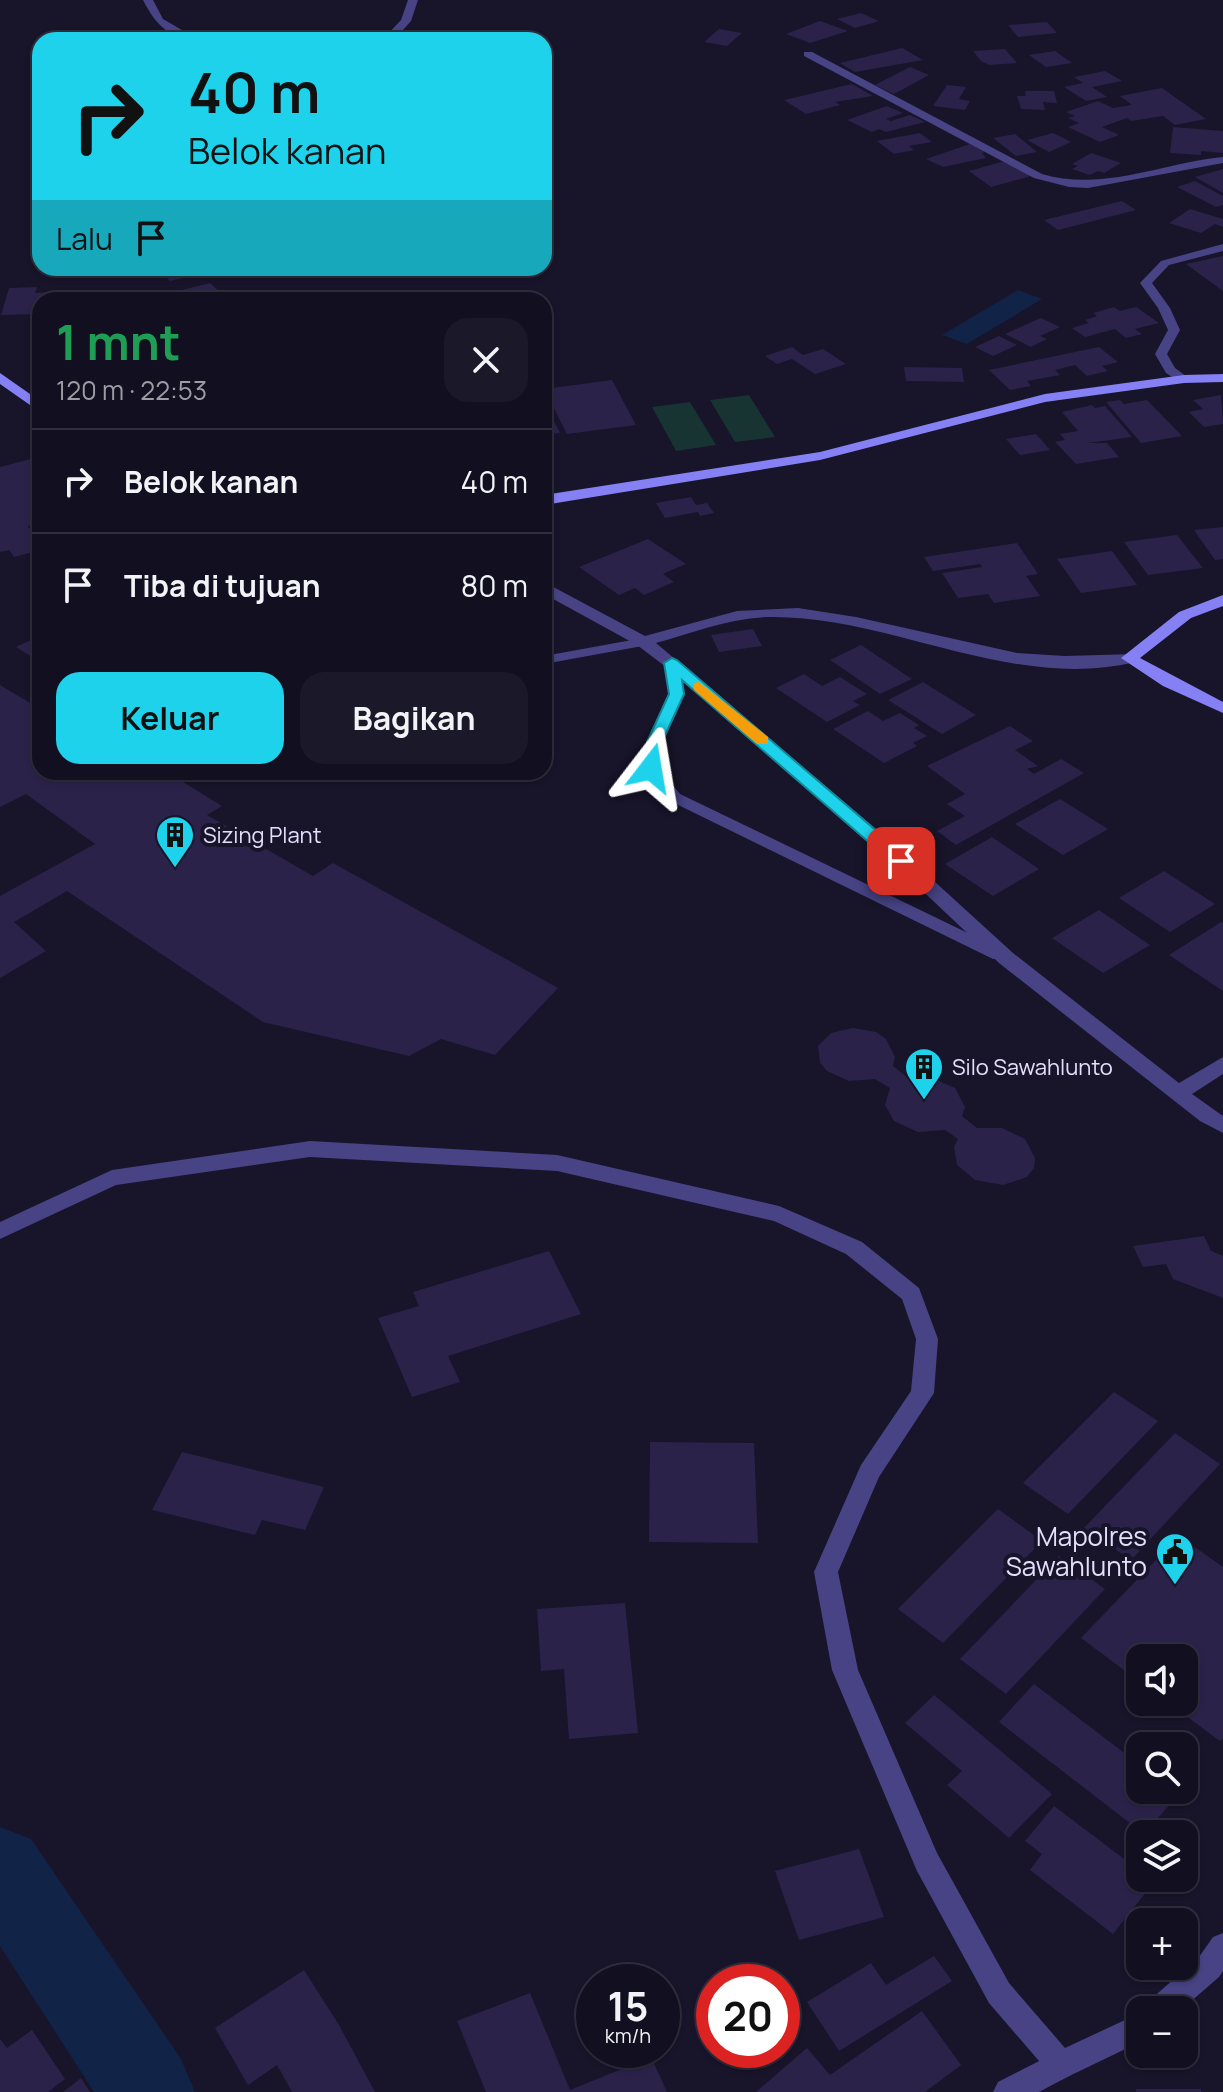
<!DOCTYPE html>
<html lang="id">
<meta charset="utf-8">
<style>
:root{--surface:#120f20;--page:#1b1829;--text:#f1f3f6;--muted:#9c9ca5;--line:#312f3e;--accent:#1ed2eb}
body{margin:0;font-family:Manrope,sans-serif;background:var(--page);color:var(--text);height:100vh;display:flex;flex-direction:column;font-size:30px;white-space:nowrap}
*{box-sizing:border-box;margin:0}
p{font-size:26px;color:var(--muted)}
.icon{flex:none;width:44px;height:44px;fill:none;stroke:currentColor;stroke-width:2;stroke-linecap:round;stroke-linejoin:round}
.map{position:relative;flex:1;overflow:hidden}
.panel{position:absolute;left:32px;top:292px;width:520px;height:488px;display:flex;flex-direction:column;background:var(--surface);border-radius:24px;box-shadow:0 2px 6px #0004,0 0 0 2px var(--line)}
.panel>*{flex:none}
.top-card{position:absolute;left:32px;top:32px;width:520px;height:244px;border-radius:24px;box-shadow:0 2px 6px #0004,0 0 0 2px var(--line);background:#1ed2eb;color:#111;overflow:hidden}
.buttons{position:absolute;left:1126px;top:1644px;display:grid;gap:16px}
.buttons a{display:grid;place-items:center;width:72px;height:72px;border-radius:16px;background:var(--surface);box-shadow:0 2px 6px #0004,0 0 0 2px var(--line);font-size:40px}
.speed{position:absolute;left:576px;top:1964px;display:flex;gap:16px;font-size:40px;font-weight:700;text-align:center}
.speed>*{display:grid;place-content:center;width:104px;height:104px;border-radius:50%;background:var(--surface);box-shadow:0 2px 6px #0004,0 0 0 2px var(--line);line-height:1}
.speed small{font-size:20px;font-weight:400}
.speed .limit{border:12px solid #d22;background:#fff;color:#111}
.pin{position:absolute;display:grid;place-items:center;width:68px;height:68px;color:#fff;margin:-34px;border-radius:16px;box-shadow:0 4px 12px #0006}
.me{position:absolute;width:88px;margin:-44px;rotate:14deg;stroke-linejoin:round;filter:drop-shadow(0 0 6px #0008)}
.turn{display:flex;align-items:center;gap:28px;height:168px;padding:0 24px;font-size:36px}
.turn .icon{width:104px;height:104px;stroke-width:2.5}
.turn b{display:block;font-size:56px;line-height:68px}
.then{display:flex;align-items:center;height:76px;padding:0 24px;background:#0003;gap:16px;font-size:30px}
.round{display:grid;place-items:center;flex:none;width:84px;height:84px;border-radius:24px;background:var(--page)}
.overview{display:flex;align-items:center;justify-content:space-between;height:136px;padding:0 24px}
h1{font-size:48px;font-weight:700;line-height:60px;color:#1e9e55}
.action{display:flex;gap:16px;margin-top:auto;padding:16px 24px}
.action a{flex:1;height:92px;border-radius:24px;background:var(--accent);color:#111;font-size:32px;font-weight:700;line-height:92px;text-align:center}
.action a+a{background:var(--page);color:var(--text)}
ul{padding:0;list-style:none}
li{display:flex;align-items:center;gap:24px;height:104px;padding:0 24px;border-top:2px solid var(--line)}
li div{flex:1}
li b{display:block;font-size:30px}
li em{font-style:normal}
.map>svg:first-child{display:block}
.green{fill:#173433}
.water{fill:#112347}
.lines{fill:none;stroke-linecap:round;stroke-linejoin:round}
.river{fill:#112347;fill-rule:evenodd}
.building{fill:#2b224a}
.service{fill:#474385;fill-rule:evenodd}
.minor{fill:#474385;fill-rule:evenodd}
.tertiary{fill:#474385;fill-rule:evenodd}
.secondary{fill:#8580f3;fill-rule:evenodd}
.route{fill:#1ed2eb;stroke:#148899;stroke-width:2}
.slow{fill:#f59e0b}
.labels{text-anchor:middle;stroke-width:8;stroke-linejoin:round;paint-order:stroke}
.poi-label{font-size:22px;fill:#e4e0fc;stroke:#18142a;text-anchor:start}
.near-poi-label{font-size:26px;fill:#e4e0fc;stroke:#18142a;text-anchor:end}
</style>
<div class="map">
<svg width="1223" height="2092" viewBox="0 0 1223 2092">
<rect width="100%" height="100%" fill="#18142a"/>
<path class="green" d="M749,395L775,437L735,442L710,400Z
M690,402L716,445L676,451L652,407Z"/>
<path class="water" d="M1018,290L1042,299L967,344L942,335Z"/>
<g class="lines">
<path class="river" d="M0,1827L31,1839L181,2059L195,2092H94L0,1946Z"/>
</g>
<path class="building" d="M861,13L879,21L855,28L837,19Z
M820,21L848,31L810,43L786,34Z
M1047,22L1057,33L1018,37L1008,25Z
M719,29L742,33L727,46L704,42Z
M902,48L923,60L855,72L840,63Z
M1005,49L1017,63L989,65L981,61L973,51Z
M1055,51L1072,63L1046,67L1029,55Z
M910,67L929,75L894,94L875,85Z
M1105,71L1122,81L1092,87L1107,97L1086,101L1064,87L1083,83L1074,77Z
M852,84L873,96L835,102L840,105L806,114L784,100Z
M947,85L966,87L959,99L970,101L965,110L933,106Z
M1162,88L1206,119L1175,125L1163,116L1131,121L1127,118L1102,127L1119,135L1100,142L1068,127L1079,123L1068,118L1075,116L1066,112L1098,101L1113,108L1132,105L1120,96Z
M1025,91H1054L1057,103L1043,102L1045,110L1021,109L1017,96H1026Z
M887,106L903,113L886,119L891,121L910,115L925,122L886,132L879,129L872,132L847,120Z
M1173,127L1223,131V153L1201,151V155L1170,153Z
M920,133L932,142L909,146L914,150L894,154L877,141Z
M1053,133L1071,142L1049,152L1027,140Z
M1015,134L1037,152L1016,156L993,138Z
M970,144L985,152L982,153L986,158L943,167L926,159Z
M1091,153L1121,163L1104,173L1098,171L1090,175L1072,169L1078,166L1072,164Z
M1005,161L1031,176L991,187L969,171Z
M1223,169V193L1195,177Z
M1195,181L1223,196V205L1216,207L1177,187Z
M1122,201L1136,210L1058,230L1044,220Z
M1190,209L1223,219V227L1215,224L1201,233L1169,223Z
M1223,256V291L1186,264Z
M167,268H205L209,272L170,281L159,270Z
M210,283L222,294L183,300L174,292Z
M37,287L35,293L49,292L47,300H40V314L1,315L9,288Z
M1114,307L1120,311L1136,307L1159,323L1135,329L1142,334L1126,338L1115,329L1085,337L1072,328L1089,323L1085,320L1097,316L1093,313Z
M1041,318L1060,327L1040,336L1047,339L1031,347L1005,334Z
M999,336L1017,345L993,356L975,347Z
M792,347L803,355L823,349L846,364L815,374L792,359L777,364L765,356Z
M1099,347L1118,362L1102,366L1108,371L1087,376L1075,365L1055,370L1060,375L1027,381L1031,386L1010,390L989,370Z
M904,367L962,368L964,382L906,381Z
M612,380L636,425L567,434L544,389Z
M1221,395L1223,424L1204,427L1189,412L1203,409L1193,400Z
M1120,400L1124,404L1147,400L1182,436L1141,443L1106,402Z
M544,401L560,433L544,435Z
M1092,405L1095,408L1105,406L1132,437L1088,443H1107L1119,457L1076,464L1055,442L1065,440L1060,434L1078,431L1062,412Z
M1036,434L1050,450L1020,455L1006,439Z
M31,459L40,471V489L33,491L40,501V523L28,526L40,543V550L14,557L9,550L0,552V467Z
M691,497L696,505L707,503L714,513L700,516L698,512L665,518L656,503Z
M1223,527V559L1215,560L1194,530Z
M1177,535L1203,568L1148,575L1124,542Z
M648,539L686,564L663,574L674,582L644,595L635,588L619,595L579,567Z
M1017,543L1038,574L1026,576L1040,596L994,603L988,594L958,598L942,573L982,567L980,564L933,571L924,557Z
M1112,551L1137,585L1081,593L1057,559Z
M753,629L762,646L719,652L711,635Z
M40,636V662L16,647Z
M861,645L912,679L880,694L830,660Z
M804,674L822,686L840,677L867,694L853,701L860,705L827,722L776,688Z
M923,682L976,715L942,734L888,700Z
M0,685L40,709V772H167L222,806L207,815L313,876L333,863L558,988L495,1055L441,1039L409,1056L263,1022L67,891L14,922L46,951L0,978V896L95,844L26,794L0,807Z
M868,711L883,721L900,713L919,725L914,728L927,736L913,743L917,746L884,763L833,729Z
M1010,726L1033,741L1015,750L1038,766L1027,769L1034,774L1061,759L1084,773L956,845L937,831L965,816L947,804L965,794L927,766Z
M1060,799L1108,829L1063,855L1015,824Z
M992,837L1039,869L993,896L945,864Z
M1164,871L1215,904L1170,932L1119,898Z
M1099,910L1150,945L1103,973L1052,938Z
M1221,922L1223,923V991L1169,955Z
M853,1028L876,1032L886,1039L895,1057L893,1066L908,1078H932L955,1088L965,1107L962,1116L977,1128H1002L1025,1139L1035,1158L1034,1168L1027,1177L1003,1185L975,1180L957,1165L954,1147L958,1139L945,1130L918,1132L894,1121L885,1105L890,1088L875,1079L849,1081L827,1071L820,1063L818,1046L831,1033Z
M1204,1236L1211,1251L1223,1256V1298L1173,1279L1166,1264L1143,1267L1133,1246Z
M549,1251L581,1314L448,1356L460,1382L412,1397L378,1318L419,1306L413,1292Z
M1114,1392L1158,1421L1068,1514L1023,1483Z
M1175,1433L1220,1464L1131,1560L1084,1528Z
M650,1442L754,1443L758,1543L649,1542Z
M182,1452L324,1487L305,1530L262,1520L255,1535L152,1510Z
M998,1509L1042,1541L943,1643L898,1609Z
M1179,1536L1223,1567V1738L1220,1741L1167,1702H1184V1658H1140V1682L1081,1638Z
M1059,1556L1105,1589L1006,1694L960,1659Z
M625,1603L638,1733L569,1739L564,1669L541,1671L537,1609Z
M1034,1684L1140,1765V1790H1173L1179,1794L1144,1834L999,1722Z
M934,1695L1052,1794L1009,1838L947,1785L962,1771L905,1723Z
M1054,1806L1140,1871V1878L1154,1882L1113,1934L1030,1870L1042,1854L1025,1841Z
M859,1849L884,1917L799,1940L775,1871Z
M934,1956L952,1981L839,2051L807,2002L871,1963L886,1985Z
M304,1970L339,2025L375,2092H292L277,2065L248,2085L215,2028Z
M530,1993L570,2090L651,2057L667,2092H486L457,2021Z
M922,2011L961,2065L925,2092H756L807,2048L830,2075Z
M32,2030L65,2079L48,2092H0V2039L7,2048Z
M81,2078L90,2092H63Z
M1136,2089H1201V2092H1136Z"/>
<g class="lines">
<path class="service" d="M804,52H812L1042,174C1103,192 1162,163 1223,157V163L1088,188L1069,187L1034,178L804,56Z
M1223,244V251L1169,265L1152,283L1170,308L1180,330L1167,354L1175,368L1190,379L1180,382L1166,373L1155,354L1168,330L1158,308L1140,283L1161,261Z
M643,638L648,639V645L544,664V656Z
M672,659L679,663L685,694L663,742L659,768L680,794L1005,951L1008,955L1005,959H993L668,800L643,768L647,742L669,694L665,663Z"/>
<path class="minor" d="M143,0H153L163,19L199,40C170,40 155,24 143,0Z
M408,0H418L411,21L394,40H382L401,20Z
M544,582L645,636L737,611L798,608L856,617L1017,653L1065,656L1135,654L1137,658L1135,662C1011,692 891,615 768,617C729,618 692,633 656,643L889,840L1013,953L1179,1083L1223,1057V1074L1192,1094L1223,1116V1133L1200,1121L999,963L877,848L666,667L637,645L544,594Z
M1061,2050L1071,2055L1076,2065L1071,2075L1039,2092H993L998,2082Z"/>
<path class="tertiary" d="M310,1141L557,1155L779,1206L862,1242L919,1288L938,1339L934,1393L879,1477L838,1572L858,1670L937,1853L1009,1983L1065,2048L1140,2013V2042L1061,2080L1051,2075L989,2003L917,1871L832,1670L814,1572L861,1465L911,1391L916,1339L902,1299L846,1254L774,1221L557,1171L310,1157L116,1185L0,1239V1222L112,1170Z
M1223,1933V1971L1219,1977L1181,2010H1146L1150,2000L1199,1957L1213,1937Z"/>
<path class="secondary" d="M0,373L40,401V412L0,384Z
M1223,374V382L1184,383L1045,402L820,460L544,505V495L820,452L1045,394L1184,375Z
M1223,595V606L1191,618L1140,658L1223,702V713L1163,686L1121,658L1179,612Z"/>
</g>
<path class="route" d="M672,658L677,660L907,857L909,861L907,865H895L682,680L684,694L662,742L659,768L651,773L645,772L643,768L647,742L669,694L664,663Z"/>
<path class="slow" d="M699,682L768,737V744H757L694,690V683Z"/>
<defs>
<symbol id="building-pin" viewBox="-11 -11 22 30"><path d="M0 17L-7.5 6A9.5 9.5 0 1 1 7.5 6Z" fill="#1ed2eb" stroke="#18142a"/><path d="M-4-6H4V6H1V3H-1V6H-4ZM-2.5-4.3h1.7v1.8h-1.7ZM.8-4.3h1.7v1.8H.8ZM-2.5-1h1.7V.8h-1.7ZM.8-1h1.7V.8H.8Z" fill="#111"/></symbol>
<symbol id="civic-pin" viewBox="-11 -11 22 30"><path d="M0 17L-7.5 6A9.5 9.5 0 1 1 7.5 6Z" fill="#1ed2eb" stroke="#18142a"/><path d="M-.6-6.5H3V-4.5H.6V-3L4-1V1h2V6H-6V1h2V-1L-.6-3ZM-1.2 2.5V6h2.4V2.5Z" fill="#111"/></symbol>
</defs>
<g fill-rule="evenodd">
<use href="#building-pin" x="153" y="813" width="44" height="60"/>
<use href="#building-pin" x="902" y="1045" width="44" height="60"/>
<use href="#civic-pin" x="1153" y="1530" width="44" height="60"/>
</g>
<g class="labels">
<g class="poi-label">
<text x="203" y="843">Sizing Plant</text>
<text x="952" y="1075">Silo Sawahlunto</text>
</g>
<g class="near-poi-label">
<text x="1147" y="1546">Mapolres<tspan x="1147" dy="30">Sawahlunto</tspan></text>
</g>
</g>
</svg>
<div class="buttons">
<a><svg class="icon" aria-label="sound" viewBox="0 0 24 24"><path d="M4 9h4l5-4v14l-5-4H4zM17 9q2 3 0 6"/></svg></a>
<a><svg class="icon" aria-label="search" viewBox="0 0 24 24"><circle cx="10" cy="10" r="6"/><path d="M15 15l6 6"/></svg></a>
<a><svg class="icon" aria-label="layers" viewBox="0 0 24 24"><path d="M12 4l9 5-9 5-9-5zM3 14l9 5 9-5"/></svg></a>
<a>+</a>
<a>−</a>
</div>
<div class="speed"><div>15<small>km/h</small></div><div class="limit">20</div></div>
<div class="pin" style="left:901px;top:861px;background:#d93025"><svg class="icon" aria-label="arrive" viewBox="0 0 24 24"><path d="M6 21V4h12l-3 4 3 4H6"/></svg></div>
<svg class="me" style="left:651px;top:768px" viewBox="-20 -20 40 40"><path d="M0-17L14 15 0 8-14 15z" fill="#1ed2eb" stroke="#fff" stroke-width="4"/></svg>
<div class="top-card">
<div class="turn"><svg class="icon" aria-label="right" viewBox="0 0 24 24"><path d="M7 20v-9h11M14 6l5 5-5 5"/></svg><div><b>40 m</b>Belok kanan</div></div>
<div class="then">Lalu<svg class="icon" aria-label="arrive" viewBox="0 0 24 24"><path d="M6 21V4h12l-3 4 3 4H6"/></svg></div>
</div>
<section class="panel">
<div class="overview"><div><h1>1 mnt</h1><p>120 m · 22:53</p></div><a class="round"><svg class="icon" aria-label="close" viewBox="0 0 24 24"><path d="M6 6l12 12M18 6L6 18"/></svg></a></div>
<ul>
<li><svg class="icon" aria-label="right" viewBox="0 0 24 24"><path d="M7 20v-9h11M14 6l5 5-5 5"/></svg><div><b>Belok kanan</b></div><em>40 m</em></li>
<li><svg class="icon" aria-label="arrive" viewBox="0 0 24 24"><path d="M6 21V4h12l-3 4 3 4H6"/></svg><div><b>Tiba di tujuan</b></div><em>80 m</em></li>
</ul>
<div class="action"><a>Keluar</a><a>Bagikan</a></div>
</section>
</div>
